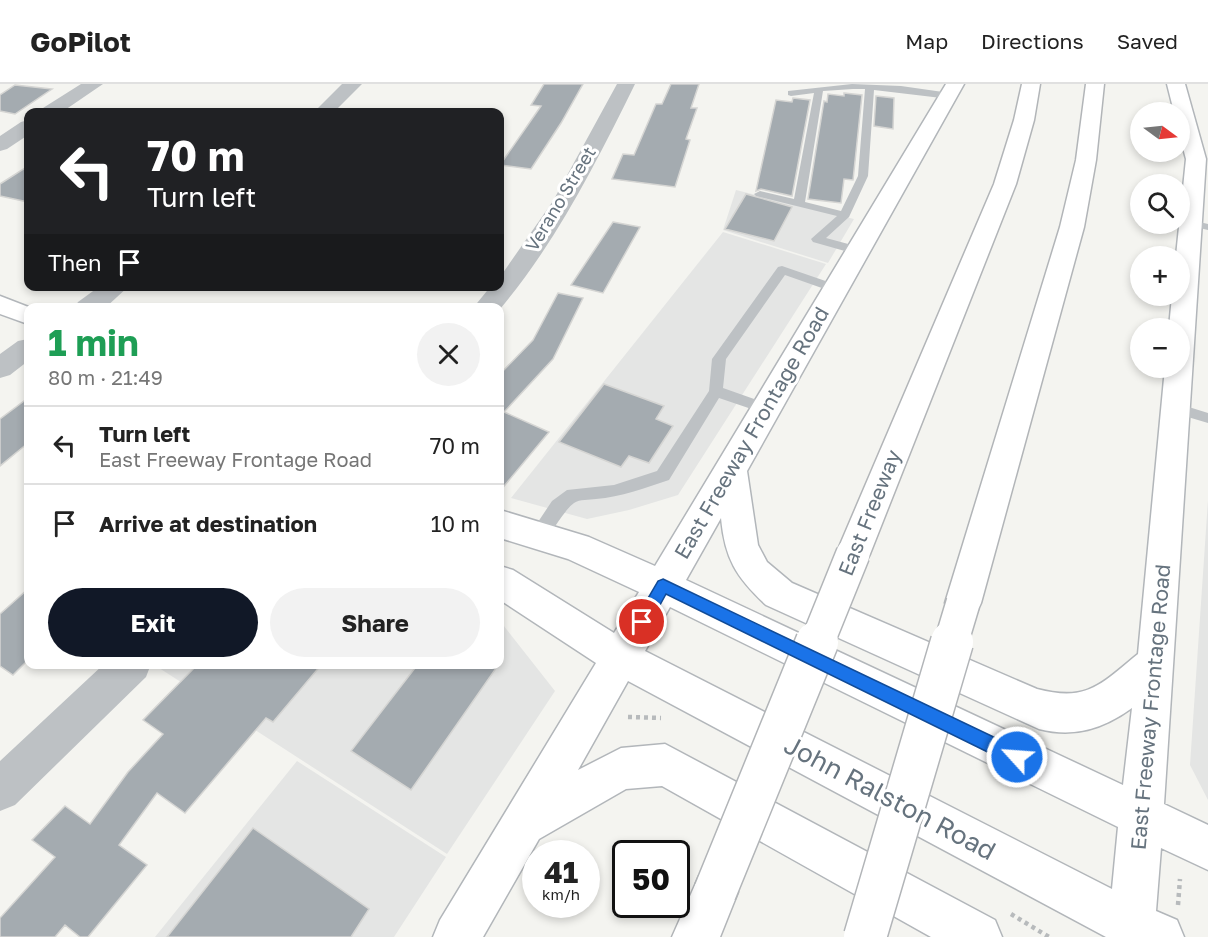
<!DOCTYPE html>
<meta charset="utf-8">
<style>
:root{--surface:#fff;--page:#f2f2f2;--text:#222;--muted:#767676;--line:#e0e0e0;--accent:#111827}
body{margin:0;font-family:"Golos Text",sans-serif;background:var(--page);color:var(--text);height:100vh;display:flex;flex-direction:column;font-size:22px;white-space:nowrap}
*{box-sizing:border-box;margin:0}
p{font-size:20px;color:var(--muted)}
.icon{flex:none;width:33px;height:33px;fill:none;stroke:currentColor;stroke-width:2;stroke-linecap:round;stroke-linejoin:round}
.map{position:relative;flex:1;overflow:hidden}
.panel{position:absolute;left:24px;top:219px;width:480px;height:366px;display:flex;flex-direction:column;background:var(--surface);border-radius:12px;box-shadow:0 3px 9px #0003}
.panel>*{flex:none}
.hud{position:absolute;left:24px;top:24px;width:480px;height:183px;border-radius:12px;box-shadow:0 3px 9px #0003;background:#202124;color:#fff;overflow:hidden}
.needle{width:39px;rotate:105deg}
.controls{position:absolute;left:1130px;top:18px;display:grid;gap:12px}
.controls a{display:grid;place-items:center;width:60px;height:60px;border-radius:50%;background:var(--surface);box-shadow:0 3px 9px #0003;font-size:30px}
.speed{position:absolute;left:522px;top:756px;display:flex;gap:12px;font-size:30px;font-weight:700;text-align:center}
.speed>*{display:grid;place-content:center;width:78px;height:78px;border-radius:50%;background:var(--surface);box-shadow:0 3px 9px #0003;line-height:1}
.speed small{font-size:15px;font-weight:400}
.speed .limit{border:3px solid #111;border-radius:9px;background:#fff;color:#111}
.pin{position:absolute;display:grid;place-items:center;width:51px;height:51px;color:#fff;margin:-26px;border:3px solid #fff;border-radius:50%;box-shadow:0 2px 6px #0007}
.me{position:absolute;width:66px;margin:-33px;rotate:296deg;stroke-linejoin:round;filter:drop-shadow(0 0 4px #0008)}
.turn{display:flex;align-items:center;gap:21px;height:126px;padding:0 24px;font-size:27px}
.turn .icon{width:78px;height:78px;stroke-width:2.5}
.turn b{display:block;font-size:42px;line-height:51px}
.then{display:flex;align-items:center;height:57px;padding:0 24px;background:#0003;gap:12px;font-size:22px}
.round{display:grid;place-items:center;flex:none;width:63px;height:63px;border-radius:32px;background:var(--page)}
.summary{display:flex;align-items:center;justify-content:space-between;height:102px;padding:0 24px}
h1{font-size:36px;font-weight:700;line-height:45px;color:#1e9e55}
.primary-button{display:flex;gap:12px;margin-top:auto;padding:12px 24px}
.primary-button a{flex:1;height:69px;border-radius:36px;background:var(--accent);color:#fff;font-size:24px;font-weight:700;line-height:69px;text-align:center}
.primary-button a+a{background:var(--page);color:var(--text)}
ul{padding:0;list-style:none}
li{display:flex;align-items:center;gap:18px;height:78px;padding:0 24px;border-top:2px solid var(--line)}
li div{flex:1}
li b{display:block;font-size:22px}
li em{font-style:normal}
header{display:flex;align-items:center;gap:36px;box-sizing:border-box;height:84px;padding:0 30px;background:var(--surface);border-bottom:2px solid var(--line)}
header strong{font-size:28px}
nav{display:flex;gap:33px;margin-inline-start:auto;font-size:21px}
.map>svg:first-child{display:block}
.built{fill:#e4e5e4}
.building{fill:#a4abb0;stroke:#d5d5d3;stroke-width:1.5}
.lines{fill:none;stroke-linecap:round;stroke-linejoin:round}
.secondary-casing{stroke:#b2b6ba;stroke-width:3}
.highway-casing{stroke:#b2b5b8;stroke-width:3}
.path{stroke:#b7babc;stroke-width:4.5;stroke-dasharray:4 4;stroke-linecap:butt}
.lane{fill:#bdc1c4;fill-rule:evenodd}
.street{fill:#bdc1c4;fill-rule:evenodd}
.secondary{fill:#fff;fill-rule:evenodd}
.highway{fill:#fff;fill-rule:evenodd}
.highway-bridge-far1-casing{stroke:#b2b5b8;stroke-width:36;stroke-linecap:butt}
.highway-bridge-casing{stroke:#b2b5b8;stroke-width:45;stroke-linecap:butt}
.highway-bridge-far1{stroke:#fff;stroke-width:33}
.highway-bridge{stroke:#fff;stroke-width:42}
.route{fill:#1a73e8;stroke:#114b97;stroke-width:1.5}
.labels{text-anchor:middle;stroke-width:6;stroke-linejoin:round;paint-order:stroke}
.far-street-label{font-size:18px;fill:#66737e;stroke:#fff}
.street-label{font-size:21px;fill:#66737e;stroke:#fff}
.near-street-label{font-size:26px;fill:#66737e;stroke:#fff}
</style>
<header>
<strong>GoPilot</strong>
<nav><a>Map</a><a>Directions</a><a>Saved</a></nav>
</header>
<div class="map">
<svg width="1208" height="853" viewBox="0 0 1208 853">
<rect width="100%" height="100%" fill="#f4f4f0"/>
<path class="built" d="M736,106L854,135L828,179L723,146Z
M723,148L826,180L678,411L629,426L587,435L511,414Z
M1208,416V716L1190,681Z
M500,537L555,607L447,770L156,582L500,580Z
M297,677L446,773L394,853H155Z"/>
<path class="building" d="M544,0H583L561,39L531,85L500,81L541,22L531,21Z
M671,0H699L691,24H697L686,55L690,56L675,103L612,95L623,70L634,71L656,20H662Z
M15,1L52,5L15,30L0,27V11Z
M844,9L862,11L853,96L844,95L841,119L808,115L824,17L827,18L828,10L844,12Z
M876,12L894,14L893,45L874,42Z
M793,14L810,16L792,112L761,105L756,107L776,16L792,18Z
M28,82V118L0,112V100Z
M746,110L792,123L774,157L725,145Z
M613,138L640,143L603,209L571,201Z
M558,209L583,214L553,275L504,328L549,348L500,407V290L533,256Z
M604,300L664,322L656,335L673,342L649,379L629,372L621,383L559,358Z
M28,314V359L0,382V335Z
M28,505V576L13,591L0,582V530Z
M198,580H322L273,638L266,634L185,729L157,709L119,761L147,781L88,853H80L65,841L55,853H0V834L55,773L32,756L65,722L90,740L128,688L163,650L143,636Z
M418,580H499L411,706L351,667Z
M253,744L369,825L351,853H167Z"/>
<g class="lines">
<defs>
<path id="secondary" d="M946,0H964L747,387L758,461L767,478L792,499L1037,605C1087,618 1100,601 1138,570L1165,284H1179V244H1169L1172,212H1179V172H1176L1186,75L1179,49V28H1174L1167,0H1185L1206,75L1164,720L1208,741V786L1161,764L1156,827L1177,836L1184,853H1106L628,597L578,686L621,664L665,660L995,836L1002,853H931L662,702L626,705L539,755L483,853H433L440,836L596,579L500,516V482L513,486L614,549L639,508L568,475L500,454V426L589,453L655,482ZM721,434C725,475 736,493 766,521L1039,645C1074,654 1103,645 1132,624L1123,701L686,496ZM670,523L1118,743L1112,805L645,567Z
M0,212L31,224H28V240L0,230Z"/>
<path id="highway" d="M1022,0H1040L1034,36L1016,100L870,470L865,480L853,485L841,480L836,470L994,100L1014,36Z
M1086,0H1104L1096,76L1084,143L981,519L976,530L963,535L950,530L945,519L1060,143L1076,76Z
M715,785L731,792L738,808L720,853H672L699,792Z"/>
</defs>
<use href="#secondary" class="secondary-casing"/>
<use href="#highway" class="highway-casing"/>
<path class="path" d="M628,633L661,634
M1178,821L1180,795
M1011,830L1049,853"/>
<path class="lane" d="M852,0L901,2L950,9L955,12L950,15L874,6L868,92L849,133L826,154L863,164V170L859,171L813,158L811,155L837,132L756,112L754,110L760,107L794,115L814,9L791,12L788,11V7ZM853,5H865L858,92L841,127L805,118L823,7Z
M1191,136L1208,140V146L1187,141L1185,139Z
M782,182L840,202L842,205L836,209L785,191L726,275L723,304L771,321L773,325L771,329L766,330L719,314L669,396C645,404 621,413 596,415C589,416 580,415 574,419C560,429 548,463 532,457L530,452L532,447L552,417L567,406L614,401L657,387L709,307L712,275L778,183Z
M1176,319L1208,329V339L1171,328L1169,324Z"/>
<path class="street" d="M81,0H103L62,28H41L43,24Z
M342,0H362L334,28H314Z
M617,0H635C596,79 557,157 500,225L473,224L491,202H500V193L553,117Z
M28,36V51L7,65L0,67V52L21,38Z
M100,202H129L105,224H74L78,218Z
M28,255V277L10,291L0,294V270L18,257Z
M104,580H151L146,593L15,721L0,727V677Z"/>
<use href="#secondary" class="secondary"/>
<use href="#highway" class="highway"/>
<defs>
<path id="highway-bridge-far1" d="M817,559L853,470
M951,559L963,519"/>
<path id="highway-bridge" d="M715,808L817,558
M865,853L952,558"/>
</defs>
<use href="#highway-bridge-far1" class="highway-bridge-far1-casing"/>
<use href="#highway-bridge" class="highway-bridge-casing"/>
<use href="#highway-bridge-far1" class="highway-bridge-far1"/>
<use href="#highway-bridge" class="highway-bridge"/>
</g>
<path class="route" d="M663,495L1023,667L1025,673L1023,679L1017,681L1010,679L666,510L648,543L642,545L637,543L635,538L637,533L658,497Z"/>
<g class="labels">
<g class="far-street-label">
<text transform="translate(561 115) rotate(-59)" y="6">Verano Street</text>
</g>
<g class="street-label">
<text transform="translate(752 349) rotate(-60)" y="7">East Freeway Frontage Road</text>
<text transform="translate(870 429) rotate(-68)" y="7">East Freeway</text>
<text transform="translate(1151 623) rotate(-85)" y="7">East Freeway Frontage Road</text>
</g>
<g class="near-street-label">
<text transform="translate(890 714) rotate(28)" y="9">John Ralston Road</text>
</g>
</g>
</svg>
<div class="controls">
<a><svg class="needle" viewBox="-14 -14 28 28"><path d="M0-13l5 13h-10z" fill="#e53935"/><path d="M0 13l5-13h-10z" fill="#767676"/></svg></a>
<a><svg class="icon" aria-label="search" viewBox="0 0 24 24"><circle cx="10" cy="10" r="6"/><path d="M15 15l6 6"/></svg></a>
<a>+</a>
<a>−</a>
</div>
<div class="speed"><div>41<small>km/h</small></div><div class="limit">50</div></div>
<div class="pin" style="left:642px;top:538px;background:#d93025"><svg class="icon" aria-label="arrive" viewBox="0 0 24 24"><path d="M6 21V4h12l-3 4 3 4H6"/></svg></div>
<svg class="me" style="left:1017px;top:673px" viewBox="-20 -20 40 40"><circle r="17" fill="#1a73e8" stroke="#fff" stroke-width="3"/><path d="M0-11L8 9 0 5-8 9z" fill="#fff"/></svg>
<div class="hud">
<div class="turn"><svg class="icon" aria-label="left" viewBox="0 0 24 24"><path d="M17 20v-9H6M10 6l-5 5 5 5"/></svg><div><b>70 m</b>Turn left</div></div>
<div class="then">Then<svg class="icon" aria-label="arrive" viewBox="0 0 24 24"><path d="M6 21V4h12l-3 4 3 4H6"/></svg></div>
</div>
<section class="panel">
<div class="summary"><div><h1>1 min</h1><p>80 m · 21:49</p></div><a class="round"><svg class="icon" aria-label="close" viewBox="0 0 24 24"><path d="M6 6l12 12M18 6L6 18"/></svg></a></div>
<ul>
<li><svg class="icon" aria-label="left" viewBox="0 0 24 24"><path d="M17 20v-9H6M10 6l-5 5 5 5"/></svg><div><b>Turn left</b><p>East Freeway Frontage Road</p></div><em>70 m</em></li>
<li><svg class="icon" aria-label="arrive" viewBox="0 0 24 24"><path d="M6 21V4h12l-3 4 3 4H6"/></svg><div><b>Arrive at destination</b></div><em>10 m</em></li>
</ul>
<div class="primary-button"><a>Exit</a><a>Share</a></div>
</section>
</div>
